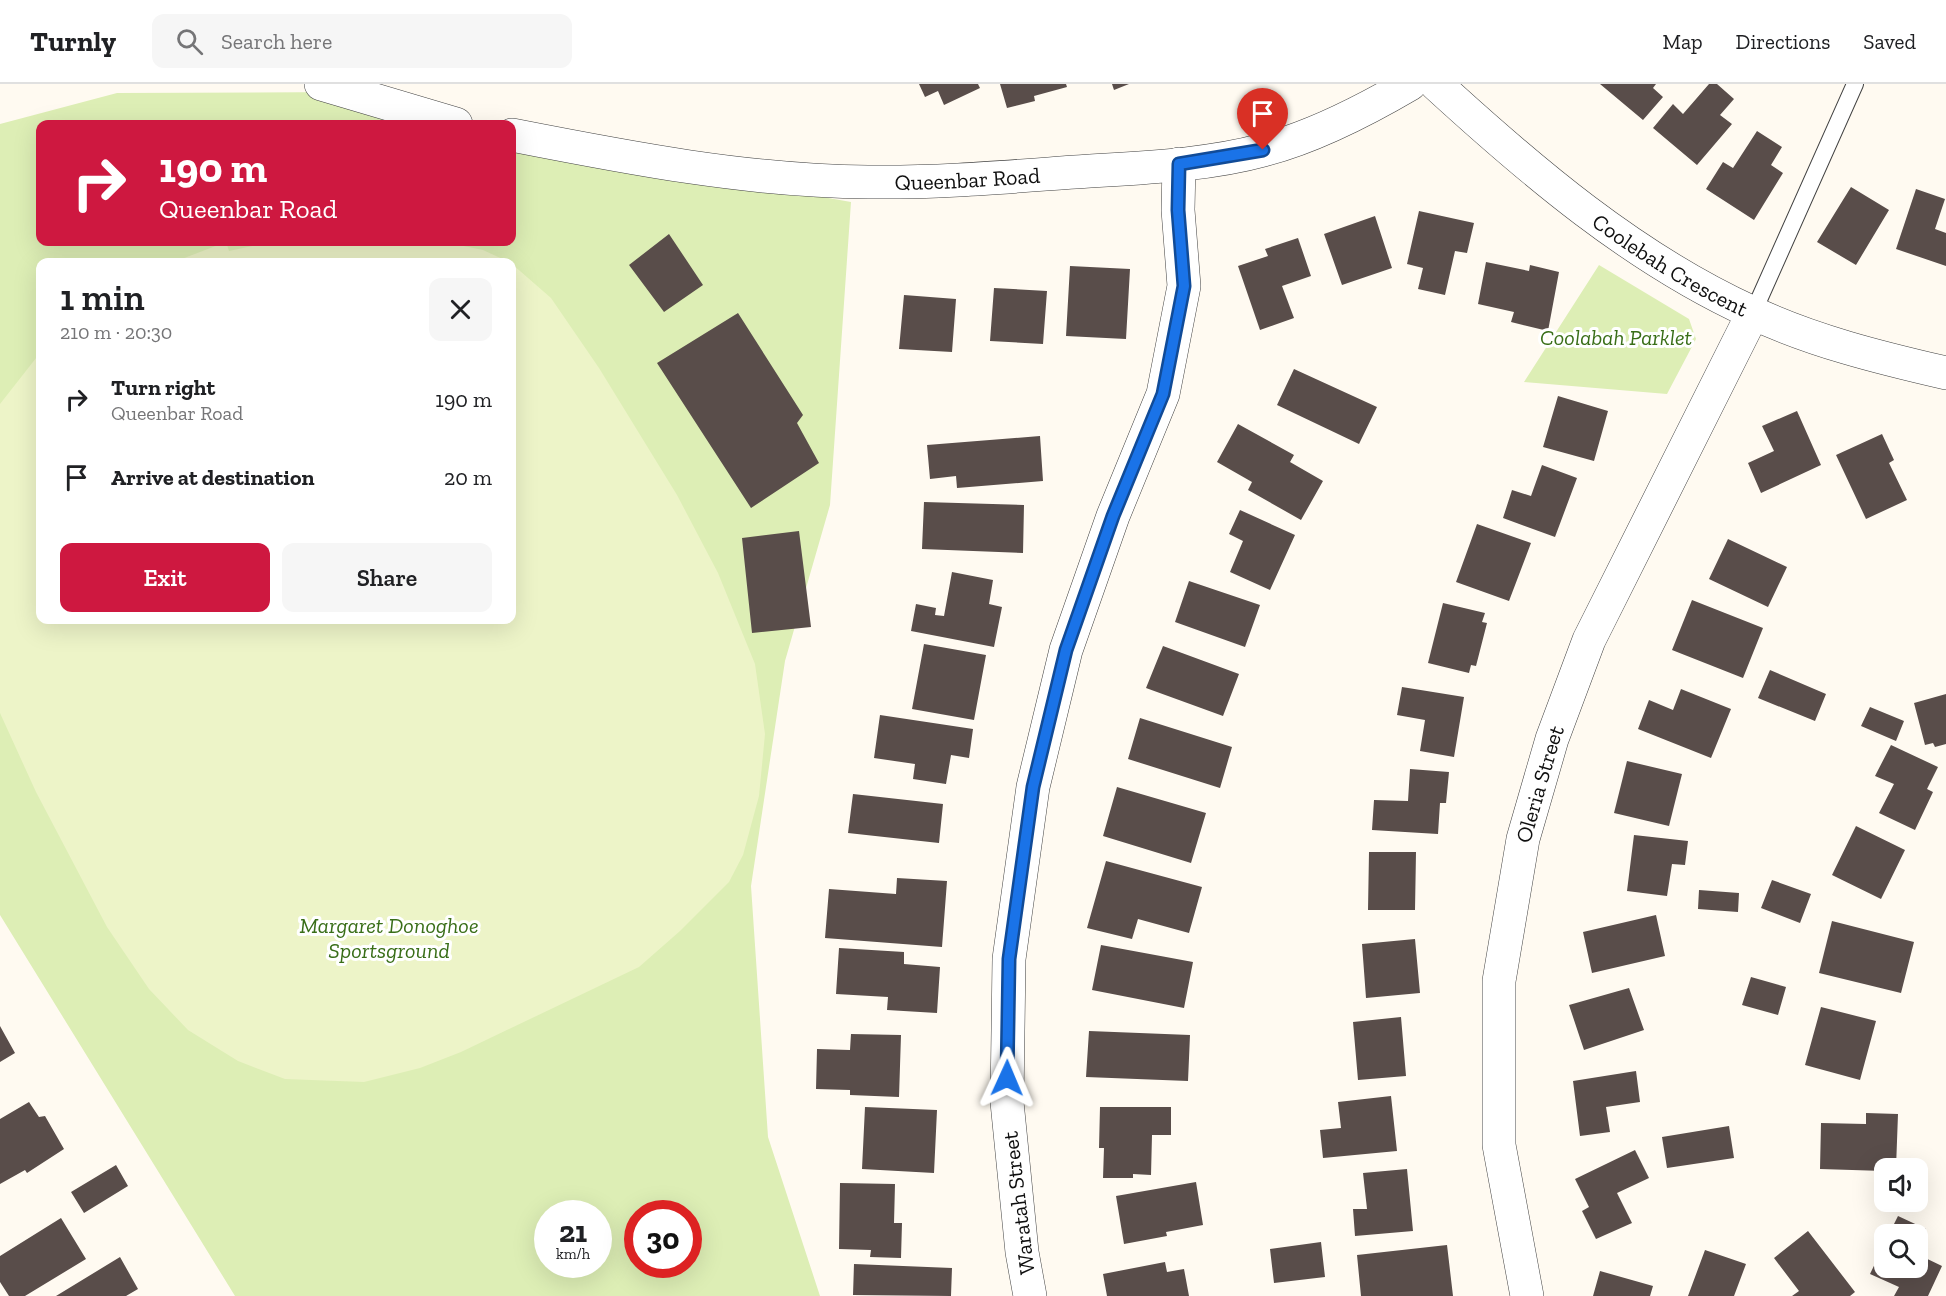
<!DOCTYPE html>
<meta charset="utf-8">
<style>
:root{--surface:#fff;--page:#f6f6f6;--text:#202124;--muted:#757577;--line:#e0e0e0;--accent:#ce1840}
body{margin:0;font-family:"Zilla Slab",serif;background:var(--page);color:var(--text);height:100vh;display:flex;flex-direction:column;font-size:22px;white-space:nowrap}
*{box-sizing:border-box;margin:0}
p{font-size:20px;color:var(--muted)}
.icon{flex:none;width:33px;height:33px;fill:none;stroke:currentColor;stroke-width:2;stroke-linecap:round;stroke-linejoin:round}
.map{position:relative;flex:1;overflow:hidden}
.details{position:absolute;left:36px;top:174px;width:480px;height:366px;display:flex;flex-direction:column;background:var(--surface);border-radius:12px;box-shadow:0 6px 24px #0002}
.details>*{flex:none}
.hud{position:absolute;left:36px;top:36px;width:480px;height:126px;border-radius:12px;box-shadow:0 6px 24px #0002;background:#ce1840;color:#fff;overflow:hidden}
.fabs{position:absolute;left:1874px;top:1074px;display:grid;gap:12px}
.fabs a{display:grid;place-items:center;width:54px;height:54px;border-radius:12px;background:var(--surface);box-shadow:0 6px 24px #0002;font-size:30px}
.speed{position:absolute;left:534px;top:1116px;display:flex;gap:12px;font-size:30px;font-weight:700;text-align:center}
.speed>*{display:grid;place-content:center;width:78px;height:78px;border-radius:50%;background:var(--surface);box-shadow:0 6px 24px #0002;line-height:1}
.speed small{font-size:15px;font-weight:400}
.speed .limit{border:9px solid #d22;background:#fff;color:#111}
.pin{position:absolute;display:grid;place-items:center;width:51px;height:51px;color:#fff;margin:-62px -26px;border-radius:50% 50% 50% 0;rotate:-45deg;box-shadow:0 0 6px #0007}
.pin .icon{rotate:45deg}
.me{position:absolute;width:66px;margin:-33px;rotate:1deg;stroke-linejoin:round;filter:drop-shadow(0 0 4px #0008)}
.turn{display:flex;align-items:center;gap:21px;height:126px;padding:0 24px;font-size:27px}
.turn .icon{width:78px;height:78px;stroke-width:2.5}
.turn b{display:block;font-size:42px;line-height:51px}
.round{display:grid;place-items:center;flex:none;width:63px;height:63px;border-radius:12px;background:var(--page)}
.summary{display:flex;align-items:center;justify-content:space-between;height:102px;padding:0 24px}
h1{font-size:36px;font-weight:600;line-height:45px}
.primary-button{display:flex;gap:12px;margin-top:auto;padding:12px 24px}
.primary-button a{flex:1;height:69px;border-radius:12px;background:var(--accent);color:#fff;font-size:24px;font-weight:600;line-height:69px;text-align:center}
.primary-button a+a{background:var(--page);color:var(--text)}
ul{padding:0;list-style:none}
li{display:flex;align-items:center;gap:18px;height:78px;padding:0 24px}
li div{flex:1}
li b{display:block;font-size:22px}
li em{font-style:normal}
header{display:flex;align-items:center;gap:36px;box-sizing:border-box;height:84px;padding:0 30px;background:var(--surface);border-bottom:2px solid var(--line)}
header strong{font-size:28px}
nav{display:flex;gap:33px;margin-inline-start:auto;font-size:21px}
.search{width:420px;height:54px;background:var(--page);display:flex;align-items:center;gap:15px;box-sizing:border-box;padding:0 21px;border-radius:12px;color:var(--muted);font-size:22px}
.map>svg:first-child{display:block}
.green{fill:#ddeeb5;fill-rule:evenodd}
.pitch{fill:#edf4c8}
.building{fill:#594d4a}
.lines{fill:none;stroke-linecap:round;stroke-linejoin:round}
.lane-casing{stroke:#424242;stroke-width:18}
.street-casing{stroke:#424242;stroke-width:34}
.lane{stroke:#fff;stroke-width:16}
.street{stroke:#fff;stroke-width:33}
.route-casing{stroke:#114b97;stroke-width:15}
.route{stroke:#1a73e8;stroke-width:10}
.labels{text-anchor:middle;stroke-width:6;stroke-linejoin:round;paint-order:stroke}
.street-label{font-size:22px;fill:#0f0f0f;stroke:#fff}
.park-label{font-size:22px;font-style:italic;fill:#396e18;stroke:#fff}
</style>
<header>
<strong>Turnly</strong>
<div class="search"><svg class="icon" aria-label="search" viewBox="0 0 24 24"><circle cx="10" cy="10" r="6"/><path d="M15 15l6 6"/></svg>Search here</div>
<nav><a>Map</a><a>Directions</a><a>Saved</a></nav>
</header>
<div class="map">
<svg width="1946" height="1212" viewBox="0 0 1946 1212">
<rect width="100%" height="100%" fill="#fffaf1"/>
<path class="green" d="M351,8L473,40H40V158H512V51L591,72L851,118L830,421L785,577L751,802L768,1053L820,1212H235L0,831V40L117,9ZM40,178H512V536H40ZM548,1130H598V1180H548ZM638,1130H688V1180H638Z
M1599,181L1689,235L1696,255L1667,310L1524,298Z"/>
<path class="pitch" d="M226,158L229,167L271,158H444L483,166L509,178H174Z
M512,180L551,214L599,284L677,411L718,489L755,580L765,650L759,712L743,771L729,798L680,847L639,883L461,968L420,984L364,998L285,995L238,977L188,946L149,905L107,843L36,708L0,629V320L40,269V536H512Z"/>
<path class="building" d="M919,0H978L980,4L944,21L938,7L925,13Z
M1000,0H1066L1067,3L1034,12L1035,17L1007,24Z
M1112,0H1129L1114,6Z
M1600,0H1656L1653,4L1663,13L1643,36Z
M1709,0H1717L1734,15L1720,31L1732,40L1697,81L1653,44L1673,20L1683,30Z
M1757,47L1782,63L1771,81L1783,89L1754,136L1706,105L1723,78L1733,84Z
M1851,103L1889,126L1856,181L1817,158Z
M1916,105L1945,115L1935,145L1946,149V182L1896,165Z
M1419,127L1474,139L1467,169L1455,167L1445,211L1418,205L1423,184L1407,180Z
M1375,132L1392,184L1342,201L1324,150Z
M669,150L703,201L664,228L629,181Z
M1298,154L1311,192L1282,202L1294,234L1260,246L1238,182L1268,172L1265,165Z
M1486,178L1529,187L1530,181L1559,188L1548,247L1511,238L1514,228L1478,220Z
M1070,182L1130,185L1126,255L1066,252Z
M994,204L1047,207L1043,260L990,257Z
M904,211L956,215L952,268L899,265Z
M738,229L803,331L797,339L819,379L751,424L657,279Z
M1294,285L1377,323L1359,360L1277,321Z
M1558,312L1608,327L1594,377L1543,363Z
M1797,327L1821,381L1761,409L1748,379L1774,367L1762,342Z
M1238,340L1294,371L1290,378L1323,397L1301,436L1248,406L1252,398L1217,378Z
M1882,350L1894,376L1889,379L1907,416L1866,435L1836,371Z
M1040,352L1043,397L957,404L956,392L930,395L927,361Z
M1542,381L1577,394L1555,453L1503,434L1512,406L1531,412Z
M924,418L1024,421L1023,469L922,465Z
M1240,426L1295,451L1270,506L1230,488L1243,457L1229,450Z
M1477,440L1531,459L1509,517L1456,498Z
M799,447L811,543L752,549L742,454Z
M1728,455L1787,483L1768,523L1709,495Z
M952,488L993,496L989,520L1002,523L994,563L911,547L916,520L936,524L935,531L944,532Z
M1189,497L1260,521L1245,563L1175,538Z
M1692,516L1763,544L1743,594L1672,566Z
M1443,519L1485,529L1482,538L1487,539L1476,582L1471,581L1469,589L1428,579Z
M924,560L986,571L974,636L912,625Z
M1163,562L1239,590L1223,632L1146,604Z
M1770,586L1826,610L1815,637L1758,614Z
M1402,603L1464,613L1454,673L1420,667L1425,636L1397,631Z
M1681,605L1731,625L1711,674L1638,645L1649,616L1673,626Z
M1946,610V660L1935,663L1933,659L1925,661L1914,619Z
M1870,623L1904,637L1896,657L1861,642Z
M880,631L973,645L969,674L951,671L946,700L913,695L915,680L874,674Z
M1140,634L1232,663L1220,704L1128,675Z
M1891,661L1938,683L1927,705L1933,708L1915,746L1879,729L1894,700L1875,692Z
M1627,677L1682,690L1669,742L1614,729Z
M1410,685L1449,688L1446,719H1440L1438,750L1372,746L1374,716L1408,717Z
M1117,703L1206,729L1191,779L1103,752Z
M853,710L943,720L939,759L848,749Z
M1856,742L1905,766L1881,815L1832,791Z
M1634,751L1688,757L1685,781L1672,780L1667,812L1627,807Z
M1369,768H1416L1415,826H1368Z
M1106,777L1202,803L1189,849L1138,835L1132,855L1087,844Z
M897,794L947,797L942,863L825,854L829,805L896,810Z
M1772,796L1811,810L1800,839L1761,824Z
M1699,806L1739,809L1738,828L1698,825Z
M1656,831L1665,872L1592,889L1583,848Z
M1832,837L1914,858L1901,909L1819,889Z
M1415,855L1420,909L1366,914L1362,860Z
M1101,861L1193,878L1184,924L1092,906Z
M839,864L904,868V880L940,883L937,929L887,926L888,913L836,910Z
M1751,893L1786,903L1778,931L1742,921Z
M1629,904L1644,946L1584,966L1569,921Z
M1821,923L1876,937L1860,996L1805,981Z
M1401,933L1406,992L1358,996L1353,938Z
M0,942L15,969L0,978Z
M1089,947L1190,951L1188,997L1086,993Z
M851,950L901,951L899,1013L850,1011V1006L816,1005L817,965L850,966Z
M1636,987L1640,1018L1606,1023L1610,1048L1580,1052L1573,997Z
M1391,1012L1397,1067L1323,1074L1320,1046L1341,1044L1338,1018Z
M29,1018L39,1033L45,1032L64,1065L27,1089L25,1086L0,1100V1035Z
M865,1023L937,1026L934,1089L862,1085Z
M1100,1023H1171V1051H1152L1151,1091L1133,1090V1094H1103L1104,1064H1099Z
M1866,1029L1898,1030L1896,1084H1884V1087L1820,1085L1821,1039L1866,1040Z
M1729,1042L1734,1074L1667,1084L1662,1053Z
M1635,1066L1649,1094L1617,1109L1632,1139L1596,1155L1582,1127L1589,1123L1575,1095Z
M116,1081L128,1102L84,1129L71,1108Z
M1407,1085L1413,1147L1355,1152L1353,1125H1367L1363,1089Z
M1196,1098L1203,1141L1166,1148L1167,1152L1124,1160L1116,1112Z
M840,1099L895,1100L894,1139H902L901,1174L870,1173L871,1166L839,1165Z
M1898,1132L1926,1145L1917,1164V1150H1889Z
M61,1134L86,1175L25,1212H9L0,1198V1172Z
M1808,1147L1855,1208L1850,1212H1792L1799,1207L1774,1174Z
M1321,1158L1325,1193L1274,1199L1270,1165Z
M1447,1161L1453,1212H1361L1357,1171Z
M1884,1161V1184H1917V1170L1942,1182L1928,1212H1894L1899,1203L1870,1190Z
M1705,1166L1746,1180L1734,1212H1688Z
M120,1173L138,1205L126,1212H56Z
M1165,1178L1167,1188L1184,1185L1189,1212H1107L1103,1190Z
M854,1180L952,1184L951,1212L853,1211Z
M1600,1187L1653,1202L1650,1212H1593Z"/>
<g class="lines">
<defs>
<path id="lane" d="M1753,229L1855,0"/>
<g id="street">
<path d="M321,0L456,40"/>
<path id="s1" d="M1436,0C1531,87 1633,174 1751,228C1812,257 1881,274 1946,289"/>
<path id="s2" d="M512,51C629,74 748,97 868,98C937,99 1006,93 1075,88C1135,84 1205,82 1263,66C1314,53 1364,27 1410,0"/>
<path d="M1030,1212L1022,1168L1007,1018L1009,875L1033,703L1066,566L1113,432L1163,310L1184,202L1178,126L1179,80"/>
<path id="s3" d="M1527,1212L1499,1061V897L1523,755L1552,655L1589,556L1753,229"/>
</g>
</defs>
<use href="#lane" class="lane-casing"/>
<use href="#street" class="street-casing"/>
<use href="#lane" class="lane"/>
<use href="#street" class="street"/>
</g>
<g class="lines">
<defs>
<path id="route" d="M1007,994L1009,875L1033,703L1066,566L1113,432L1163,310L1184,202L1178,126L1179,80L1263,66"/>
</defs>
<use href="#route" class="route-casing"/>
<use href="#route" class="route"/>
</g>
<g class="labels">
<g class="street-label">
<text dy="8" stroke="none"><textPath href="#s2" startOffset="459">Queenbar Road</textPath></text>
<text dy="8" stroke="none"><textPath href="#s1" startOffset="297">Coolebah Crescent</textPath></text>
<text dy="8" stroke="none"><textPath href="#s3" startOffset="519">Oleria Street</textPath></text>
<text transform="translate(1018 1119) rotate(-97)" y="8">Waratah Street</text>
</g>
<g class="park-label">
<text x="1616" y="261">Coolabah Parklet</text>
<text x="389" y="849">Margaret Donoghoe<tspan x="389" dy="25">Sportsground</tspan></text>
</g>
</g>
</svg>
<div class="fabs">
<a><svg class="icon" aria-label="sound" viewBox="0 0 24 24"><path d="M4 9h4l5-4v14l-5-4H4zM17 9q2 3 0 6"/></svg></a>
<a><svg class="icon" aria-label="search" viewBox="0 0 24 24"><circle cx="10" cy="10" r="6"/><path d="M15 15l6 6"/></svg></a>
</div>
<div class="speed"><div>21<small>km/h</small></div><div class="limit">30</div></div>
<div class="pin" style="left:1263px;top:66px;background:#d93025"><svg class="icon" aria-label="arrive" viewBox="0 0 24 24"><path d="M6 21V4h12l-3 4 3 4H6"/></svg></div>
<svg class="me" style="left:1007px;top:994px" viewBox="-20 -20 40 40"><path d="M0-17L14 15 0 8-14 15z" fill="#1a73e8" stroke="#fff" stroke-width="4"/></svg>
<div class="hud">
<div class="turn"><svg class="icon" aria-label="right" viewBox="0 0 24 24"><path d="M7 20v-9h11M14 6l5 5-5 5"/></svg><div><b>190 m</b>Queenbar Road</div></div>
</div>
<section class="details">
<div class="summary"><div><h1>1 min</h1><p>210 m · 20:30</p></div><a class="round"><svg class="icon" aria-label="close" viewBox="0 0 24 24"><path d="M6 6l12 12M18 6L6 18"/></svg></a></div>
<ul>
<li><svg class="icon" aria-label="right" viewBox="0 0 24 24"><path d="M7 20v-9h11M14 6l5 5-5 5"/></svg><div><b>Turn right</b><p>Queenbar Road</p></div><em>190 m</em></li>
<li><svg class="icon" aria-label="arrive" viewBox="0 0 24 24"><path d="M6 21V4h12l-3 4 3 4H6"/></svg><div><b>Arrive at destination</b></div><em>20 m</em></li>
</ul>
<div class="primary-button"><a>Exit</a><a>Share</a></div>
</section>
</div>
